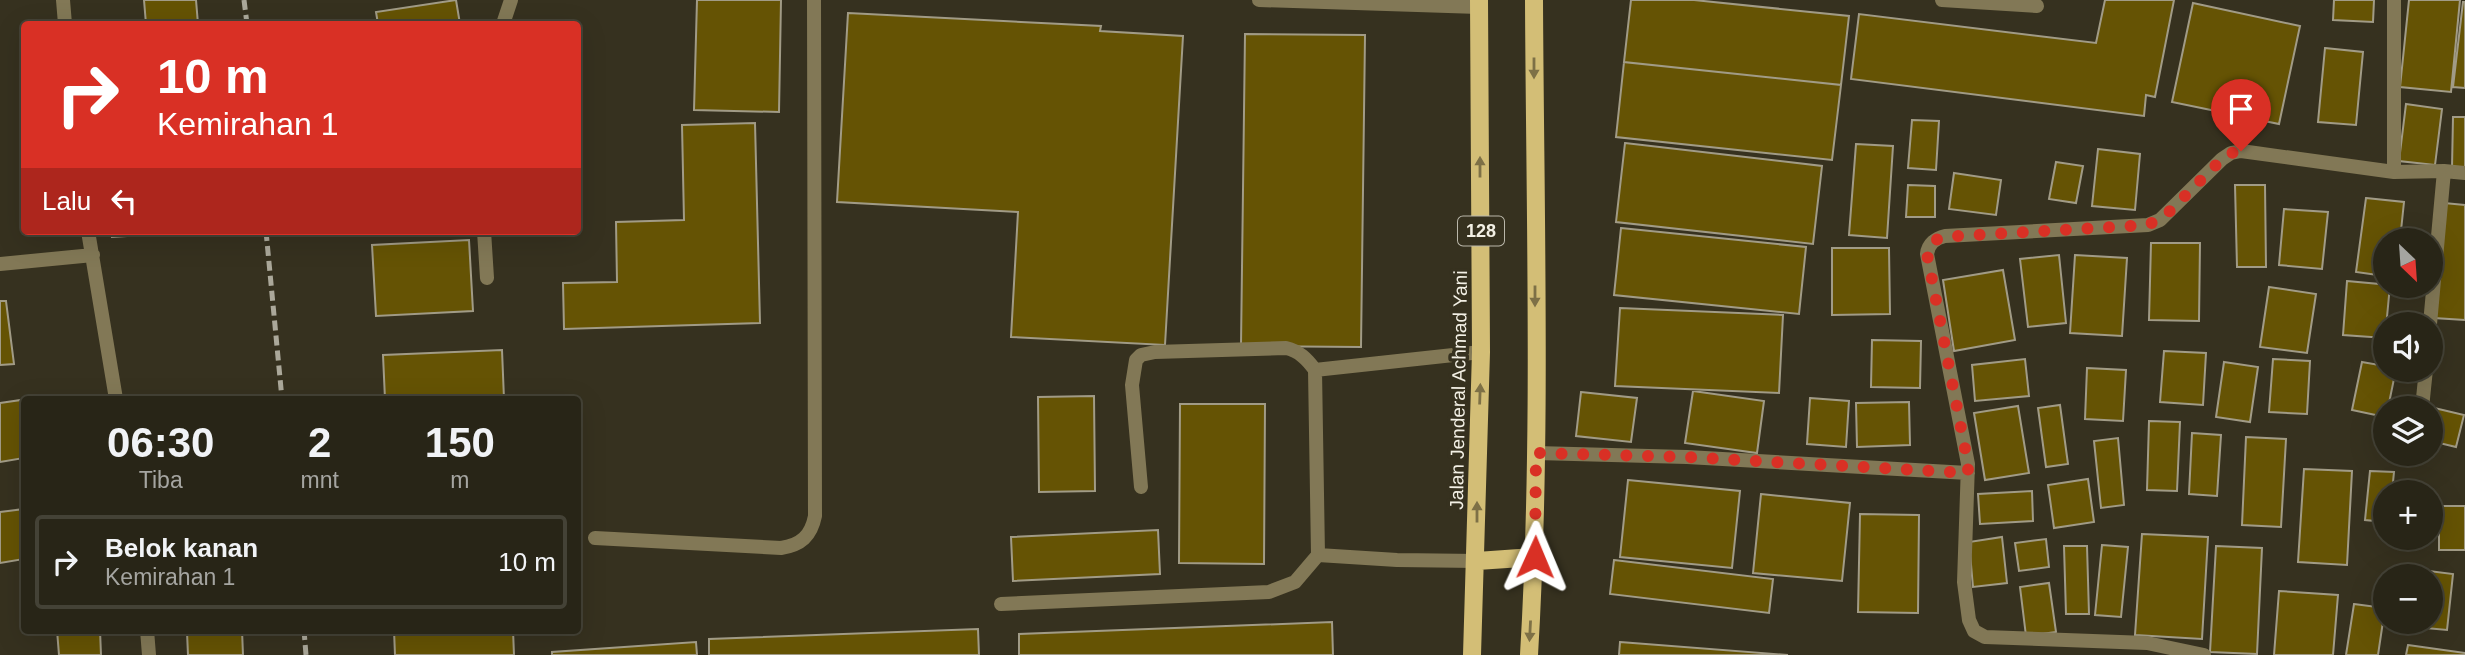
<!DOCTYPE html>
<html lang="id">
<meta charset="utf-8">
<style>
:root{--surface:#282517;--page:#343124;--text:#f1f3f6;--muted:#a5a5a1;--line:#444236}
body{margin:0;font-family:Arial,sans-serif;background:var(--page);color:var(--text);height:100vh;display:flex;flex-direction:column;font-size:26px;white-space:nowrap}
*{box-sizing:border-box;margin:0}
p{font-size:23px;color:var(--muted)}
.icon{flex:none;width:38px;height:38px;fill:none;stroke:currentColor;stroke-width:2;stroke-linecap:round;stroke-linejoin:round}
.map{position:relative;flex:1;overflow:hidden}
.drawer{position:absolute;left:21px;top:396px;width:560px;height:238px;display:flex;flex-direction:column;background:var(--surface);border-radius:7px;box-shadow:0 7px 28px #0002,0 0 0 2px var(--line)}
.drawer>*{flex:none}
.banner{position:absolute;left:21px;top:21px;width:560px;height:214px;border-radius:7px;box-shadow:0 7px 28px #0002,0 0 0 2px var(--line);background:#d93025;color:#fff;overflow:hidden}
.needle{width:46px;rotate:155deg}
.buttons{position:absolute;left:2373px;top:228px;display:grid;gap:14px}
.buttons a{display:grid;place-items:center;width:70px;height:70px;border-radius:50%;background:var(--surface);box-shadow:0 7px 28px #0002,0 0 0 2px var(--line);font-size:35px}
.pin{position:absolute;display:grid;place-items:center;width:60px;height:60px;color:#fff;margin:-72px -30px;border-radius:50% 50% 50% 0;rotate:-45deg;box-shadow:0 0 7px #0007}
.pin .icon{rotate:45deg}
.me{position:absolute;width:77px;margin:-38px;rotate:1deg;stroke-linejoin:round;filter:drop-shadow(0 0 5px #0008)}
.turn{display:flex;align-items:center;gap:24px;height:147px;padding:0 21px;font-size:32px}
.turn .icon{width:91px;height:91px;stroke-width:2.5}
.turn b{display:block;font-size:49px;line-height:60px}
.then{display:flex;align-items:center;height:66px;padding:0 21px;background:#0003;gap:14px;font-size:26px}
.eta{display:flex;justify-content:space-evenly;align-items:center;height:119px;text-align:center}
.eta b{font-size:42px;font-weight:700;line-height:49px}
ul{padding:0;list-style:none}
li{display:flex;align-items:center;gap:21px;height:94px;margin:0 14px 10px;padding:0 7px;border:4px solid var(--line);border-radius:7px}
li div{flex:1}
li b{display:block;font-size:26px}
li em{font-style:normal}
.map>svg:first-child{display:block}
.building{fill:#655304;stroke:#a19b86;stroke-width:2}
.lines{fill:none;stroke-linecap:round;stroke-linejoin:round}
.lane{stroke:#827856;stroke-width:14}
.street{stroke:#827856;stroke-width:14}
.primary{stroke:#d3be76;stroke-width:18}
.rail{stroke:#aba89a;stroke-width:5;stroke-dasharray:10 5;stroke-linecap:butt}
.oneway{fill:#7d7046}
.route{stroke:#d93025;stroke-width:12;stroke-dasharray:0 21.6}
.labels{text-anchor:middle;stroke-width:7;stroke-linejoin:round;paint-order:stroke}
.shield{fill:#36311f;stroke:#bab7aa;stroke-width:2}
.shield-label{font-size:18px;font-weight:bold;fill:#f3f0e5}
.street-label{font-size:19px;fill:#f3f0e5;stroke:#36311f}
</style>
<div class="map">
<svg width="2465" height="655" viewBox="0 0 2465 655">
<rect width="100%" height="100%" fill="#36311f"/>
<path class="building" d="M144,0H196L198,24H146Z
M456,0L460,24H378L376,12Z
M697,0H781L779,112L694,110Z
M1631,0H1694L1849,16L1841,85L1624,62Z
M2105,0H2174L2155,97L2146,95L2144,116L1851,79L1859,14L2096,43Z
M2334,0H2374L2373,22L2333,20Z
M2409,0H2460L2451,92L2400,87Z
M2463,2H2465V88L2453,87Z
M2193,3L2300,26L2279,124L2172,102Z
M848,13L1101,26L1100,31L1183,36L1165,345L1011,337L1018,212L837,202Z
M1245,34L1365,35L1361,347L1241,346Z
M2325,48L2363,52L2356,125L2318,122Z
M1624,62L1841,85L1832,160L1616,137Z
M2406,104L2442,109L2435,165L2399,161Z
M2453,117H2465V168H2452Z
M1912,120L1939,121L1936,170L1908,168Z
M755,123L760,323L564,329L563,283L617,282L616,222L684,220L682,125Z
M1625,143L1822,166L1813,244L1616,222Z
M1856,144L1893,146L1887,238L1849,235Z
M2098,149L2140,154L2135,210L2092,206Z
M2056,162L2083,166L2076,203L2049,199Z
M1954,173L2001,180L1996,215L1949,209Z
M1908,185L1935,186V217H1906Z
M2235,185H2265L2266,267H2237Z
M2366,198L2404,202L2400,240H2385V276L2356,272Z
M2444,203L2465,205V320L2434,318Z
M2284,209L2328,212L2322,269L2279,265Z
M1621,228L1806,247L1799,314L1614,295Z
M112,231H191V232L112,237Z
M469,240L473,311L376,316L372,245Z
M2151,243H2200L2199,321L2149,320Z
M1832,248H1889L1890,314L1832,315Z
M2059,255L2066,323L2028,327L2020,259Z
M2075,255L2127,258L2122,336L2070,333Z
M2003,270L2015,340L1954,351L1943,280Z
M2347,281L2390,285L2385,338L2343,335Z
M2269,287L2316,294L2307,353L2260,347Z
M0,301H6L14,364L0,365Z
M1620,308L1783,315L1779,393L1615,386Z
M1872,340L1921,341L1920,388L1871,387Z
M502,350L504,399H385L383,355Z
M2164,351L2206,353L2203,405L2160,402Z
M2025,359L2029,396L1975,401L1972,365Z
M2273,359L2310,361L2307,414L2269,412Z
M2224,362L2258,367L2250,422L2216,417Z
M2362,362L2385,366V369H2396L2388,408H2385V417L2352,410Z
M2087,368L2126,370L2123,421L2085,419Z
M1693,391L1764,401L1757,453L1685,443Z
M1581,392L1637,398L1631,442L1576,436Z
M1094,396L1095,491L1039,492L1038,397Z
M1810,398L1849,401L1846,447L1807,444Z
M21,400L24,423V458L0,462V403Z
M1909,402L1910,445L1857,447L1856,403Z
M1180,404H1265L1264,564L1179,563Z
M2060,405L2068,464L2046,467L2038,408Z
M2018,406L2029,473L1985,480L1974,413Z
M2426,406L2464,415L2456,447L2431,441V408H2426Z
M2149,421L2180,422L2177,491L2147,490Z
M2192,433L2221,435L2217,496L2189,494Z
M2246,437L2286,439L2281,527L2242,525Z
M2118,438L2124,505L2101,508L2094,441Z
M2304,469L2352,471L2347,565L2298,562Z
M2370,471L2394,472L2392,492H2385V522L2365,520Z
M2088,479L2094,522L2054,528L2048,485Z
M1628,480L1740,491L1732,568L1620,557Z
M2032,491L2033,521L1980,524L1978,494Z
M1761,494L1850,503L1842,581L1753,573Z
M2439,506H2465V550H2439Z
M24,509V559L0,563V512Z
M1860,514L1919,515L1918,613L1858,612Z
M1158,530L1160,574L1013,581L1011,537Z
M2142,534L2208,537L2202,639L2135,635Z
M2002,537L2007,583L1973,587L1969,542Z
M2046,539L2049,567L2019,571L2015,543Z
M2102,545L2128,547L2121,617L2095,615Z
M2064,546H2087L2089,614H2066Z
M2216,546L2262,548L2257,654L2210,652Z
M1614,560L1773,579L1769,613L1610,594Z
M2421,570L2453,574L2447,630L2415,627L2416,621H2431V576H2421Z
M2049,583L2056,632L2026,636L2020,587Z
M2279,591L2338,595L2333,655H2274Z
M2354,604L2385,608L2378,655H2346Z
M1332,622L1333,655H1019V634Z
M978,629L979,655H709V639Z
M57,630H100L101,655H59Z
M242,630L243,655H188L187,632Z
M394,630H513L514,655H395Z
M696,642L697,655H552V652Z
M1620,642L1788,655H1619Z
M2408,645L2465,653V655H2406Z"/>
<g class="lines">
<path class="lane" d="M1315,370L1481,352
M1318,555L1397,560L1477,561
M1001,604L1269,592L1295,582L1318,555L1315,370C1307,359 1299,351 1286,348L1155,352L1141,355L1136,360L1132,385L1141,487"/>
<path class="street" d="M63,0L65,24
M1259,0L1479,7
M1942,0L2037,6
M503,24L511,0
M2394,172V0
M88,231L116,399
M484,231L487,278
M0,264L93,255
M2430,324L2444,171
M2422,408L2426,369
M1536,453L1687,457L1968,473
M595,538L781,548C801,545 811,536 815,516L814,0
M147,630L149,655
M2204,655L2147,643L1985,637L1974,631L1969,620L1964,582L1968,464L1927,254C1928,244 1936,238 1945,236L2148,225L2160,220L2222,159L2231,153L2241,151L2394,172L2444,171L2465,173"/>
<path class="primary" d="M1477,561L1535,557
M1472,655L1481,352L1479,0
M1529,655C1542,437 1535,218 1534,0"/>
<path class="rail" d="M244,0L247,24
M266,231L282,399
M304,630L306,655"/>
</g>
<defs><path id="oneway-solid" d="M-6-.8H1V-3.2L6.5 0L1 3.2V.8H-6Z" transform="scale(1.75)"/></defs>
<g class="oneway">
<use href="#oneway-solid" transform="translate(1534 68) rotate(90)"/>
<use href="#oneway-solid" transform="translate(1480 167) rotate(-90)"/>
<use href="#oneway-solid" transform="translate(1535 296) rotate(90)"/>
<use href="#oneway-solid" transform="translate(1480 394) rotate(-88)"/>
<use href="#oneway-solid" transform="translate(1477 512) rotate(-90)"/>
<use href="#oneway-solid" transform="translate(1530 631) rotate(93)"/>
</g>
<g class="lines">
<path class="route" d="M1535,557L1536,453L1687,457L1968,473V464L1927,254C1928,246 1935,239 1943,237L2148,225L2166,215L2222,159L2231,153L2241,151"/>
</g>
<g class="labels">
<rect class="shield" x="1458" y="216.5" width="46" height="29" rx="5"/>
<g class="shield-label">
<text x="1481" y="237">128</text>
</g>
<g class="street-label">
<text transform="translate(1458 390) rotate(-89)" y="7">Jalan Jenderal Achmad Yani</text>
</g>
</g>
</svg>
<div class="buttons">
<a><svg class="needle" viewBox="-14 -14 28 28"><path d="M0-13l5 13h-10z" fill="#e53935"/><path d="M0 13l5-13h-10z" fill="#a5a5a1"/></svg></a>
<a><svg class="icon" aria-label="sound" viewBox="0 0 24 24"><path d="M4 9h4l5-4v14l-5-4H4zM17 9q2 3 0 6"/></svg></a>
<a><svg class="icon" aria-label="layers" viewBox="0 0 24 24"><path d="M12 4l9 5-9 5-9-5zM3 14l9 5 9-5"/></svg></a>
<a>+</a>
<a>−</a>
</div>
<div class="pin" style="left:2241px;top:151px;background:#d93025"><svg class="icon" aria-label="arrive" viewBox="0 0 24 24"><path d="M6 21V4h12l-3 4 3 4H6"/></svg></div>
<svg class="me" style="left:1535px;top:557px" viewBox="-20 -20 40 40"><path d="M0-17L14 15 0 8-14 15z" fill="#d93025" stroke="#fff" stroke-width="4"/></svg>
<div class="banner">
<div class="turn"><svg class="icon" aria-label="right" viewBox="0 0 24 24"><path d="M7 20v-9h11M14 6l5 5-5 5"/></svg><div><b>10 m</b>Kemirahan 1</div></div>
<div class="then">Lalu<svg class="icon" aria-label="left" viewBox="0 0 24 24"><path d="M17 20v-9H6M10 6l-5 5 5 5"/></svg></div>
</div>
<section class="drawer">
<div class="eta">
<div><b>06:30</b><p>Tiba</p></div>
<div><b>2</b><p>mnt</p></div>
<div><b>150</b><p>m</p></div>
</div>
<ul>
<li><svg class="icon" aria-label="right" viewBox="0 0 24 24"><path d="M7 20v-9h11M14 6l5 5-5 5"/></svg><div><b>Belok kanan</b><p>Kemirahan 1</p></div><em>10 m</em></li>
</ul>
</section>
</div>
